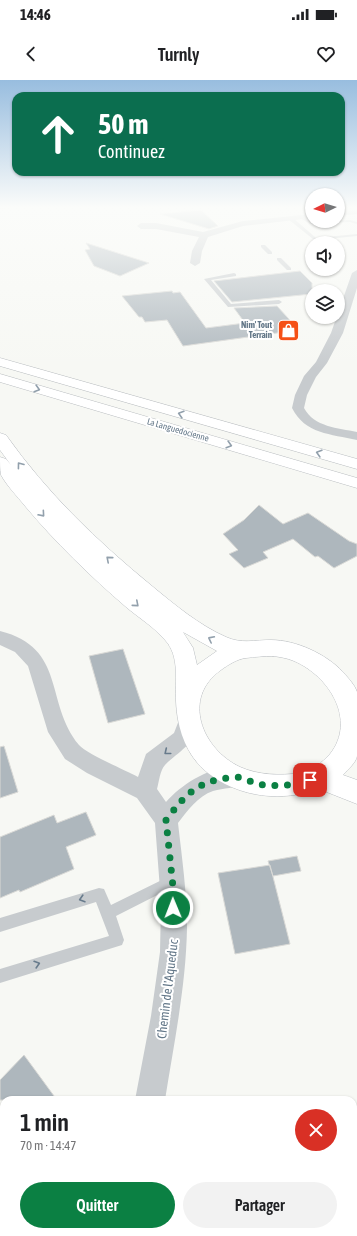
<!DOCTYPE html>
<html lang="fr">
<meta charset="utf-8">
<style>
:root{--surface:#fff;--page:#f2f2f2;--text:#202124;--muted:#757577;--accent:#0b8043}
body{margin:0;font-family:"Asap Condensed",sans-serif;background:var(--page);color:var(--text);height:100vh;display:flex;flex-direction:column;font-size:15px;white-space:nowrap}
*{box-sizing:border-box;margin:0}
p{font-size:13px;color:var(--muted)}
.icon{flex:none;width:22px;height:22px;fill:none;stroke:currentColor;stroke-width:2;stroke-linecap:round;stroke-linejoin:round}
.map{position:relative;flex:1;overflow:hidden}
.drawer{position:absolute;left:0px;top:1016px;width:357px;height:140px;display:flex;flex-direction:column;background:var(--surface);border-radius:12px 12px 0 0;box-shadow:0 1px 3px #0004}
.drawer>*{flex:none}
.banner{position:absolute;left:12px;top:12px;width:333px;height:84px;border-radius:12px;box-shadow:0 1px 3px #0004;background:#0b6e4f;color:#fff;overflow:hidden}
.needle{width:26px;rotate:265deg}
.controls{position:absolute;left:305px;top:108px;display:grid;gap:8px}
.controls a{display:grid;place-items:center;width:40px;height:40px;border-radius:50%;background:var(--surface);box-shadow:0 1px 3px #0004;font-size:20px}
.pin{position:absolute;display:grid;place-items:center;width:34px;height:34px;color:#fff;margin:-17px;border-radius:8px;box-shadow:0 2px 6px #0006}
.me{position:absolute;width:44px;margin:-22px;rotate:359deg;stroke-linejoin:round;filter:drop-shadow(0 0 3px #0008)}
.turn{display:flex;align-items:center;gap:14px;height:84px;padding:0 20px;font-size:18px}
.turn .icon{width:52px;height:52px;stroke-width:2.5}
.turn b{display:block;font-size:28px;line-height:34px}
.round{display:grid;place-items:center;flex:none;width:42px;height:42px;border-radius:21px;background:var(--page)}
.summary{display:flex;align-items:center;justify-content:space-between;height:68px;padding:0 20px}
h1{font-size:24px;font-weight:600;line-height:30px}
.button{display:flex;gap:8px;margin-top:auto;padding:8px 20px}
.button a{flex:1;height:46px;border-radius:24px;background:var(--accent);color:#fff;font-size:16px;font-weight:600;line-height:46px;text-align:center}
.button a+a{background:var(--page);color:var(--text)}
.status{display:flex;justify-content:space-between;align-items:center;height:28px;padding:0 20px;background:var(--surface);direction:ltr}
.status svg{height:11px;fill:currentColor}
header{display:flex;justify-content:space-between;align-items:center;height:52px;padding:0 20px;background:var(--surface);font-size:18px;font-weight:600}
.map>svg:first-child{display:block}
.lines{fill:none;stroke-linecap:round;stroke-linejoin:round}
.stream{stroke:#c0cbd1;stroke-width:2.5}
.building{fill:#aeb7bd;stroke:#d9d9d6}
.primary-casing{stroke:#babec2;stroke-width:1}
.motorway-casing{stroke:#b9bdc0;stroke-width:1}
.service{fill:#c7cbce;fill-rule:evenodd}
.minor{fill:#c7cbce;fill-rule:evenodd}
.primary{fill:#fff;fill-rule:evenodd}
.motorway{fill:#fff;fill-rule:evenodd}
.oneway{stroke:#92a0ac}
.oneway2{stroke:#687b8c}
.route{stroke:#0b8043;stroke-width:7;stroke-dasharray:0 12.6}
.labels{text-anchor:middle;stroke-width:4;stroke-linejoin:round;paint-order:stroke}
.far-poi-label{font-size:9px;font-weight:bold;fill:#637788;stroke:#fff;text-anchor:end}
.far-street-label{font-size:9px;fill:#637788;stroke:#fff}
.near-street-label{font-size:13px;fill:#637788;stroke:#fff}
</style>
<div class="status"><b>14:46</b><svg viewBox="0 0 49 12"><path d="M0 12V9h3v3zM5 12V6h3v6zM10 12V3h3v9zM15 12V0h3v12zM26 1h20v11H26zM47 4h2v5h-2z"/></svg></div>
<header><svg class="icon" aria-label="back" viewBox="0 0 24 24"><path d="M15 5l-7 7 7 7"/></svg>Turnly<svg class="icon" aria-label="heart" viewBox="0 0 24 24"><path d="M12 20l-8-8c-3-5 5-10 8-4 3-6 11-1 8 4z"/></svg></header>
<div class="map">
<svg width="357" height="1156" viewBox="0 0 357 1156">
<rect width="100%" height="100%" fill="#f7f8f4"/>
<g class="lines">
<path class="stream" d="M0,128L4,127"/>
</g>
<path class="building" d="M201,130L218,146L209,149L160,134Z
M86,163L149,183L120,196L94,186L85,170L90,169Z
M300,191L312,203V214L232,222L214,201Z
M172,211L173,213L180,212L206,248L245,243L234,228L277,226L299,250L183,266L167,240L145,242L142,237H139L122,216Z
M259,425L283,444L308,433L349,461L357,464V476L334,488L318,476L315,477L293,459L263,472L268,478L244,488L229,474L238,470L223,454L244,440Z
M123,569L145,634L108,643L89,576Z
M4,666L18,712L0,718V667Z
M86,732L96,755L66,767L74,789L20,812L19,810L0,818V757L54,735L57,743Z
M297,776L301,791L273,796L268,781Z
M270,785L290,864L235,874L218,793Z
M24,975L57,1020H0V1000Z"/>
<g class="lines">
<defs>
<path id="primary" d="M0,353L6,355C47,413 97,461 152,506C175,525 199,545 226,557C241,564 255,560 271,560C296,560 326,574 343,592C348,598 355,605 357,612C357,617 357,669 357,676C356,683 348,689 343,695L357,700V724L319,709C282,722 240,718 208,693C186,676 177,648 176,621C175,601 180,576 165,560C154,547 139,538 126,527C90,496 55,462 25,426C17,416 7,406 1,395C0,390 0,382 0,377L6,379L11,385L0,370ZM183,552L217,571L197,585L193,568ZM273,576C280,577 287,578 294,581C329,596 357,640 330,674C322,683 312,690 300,693C280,696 258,695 240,687C202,669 181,618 221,590C228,585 237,579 246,578C254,577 264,576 273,576Z"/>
<path id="motorway" d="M0,278L357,379V389L0,286Z
M0,294L357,398V408L0,302Z"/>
</defs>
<use href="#primary" class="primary-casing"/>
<use href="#motorway" class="motorway-casing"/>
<path class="service" d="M300,136H304L311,142L350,140L357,142V144L350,142L310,144L300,138Z
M288,137H292L316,158L357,154V156L317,160L316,163H312L313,159L288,139Z
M261,165H265L272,172V174H268L261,167Z
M277,178H281L291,188V190H287L277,180Z
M234,193L236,194V196L211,200L231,224L279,220L282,222L279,224L228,227L204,199Z
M172,795L177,797L178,801L177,805L116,836L124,860L122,865L0,903V889L109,856L96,822L0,852V838L99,808L104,809L111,825Z"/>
<path class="minor" d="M357,130V134L338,136V132Z
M312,134V138L243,146L208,157L202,171L200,183L195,186L190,183L192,171L199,157L156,149H141L137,146L141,143H156L203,152L243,141Z
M357,190V208L343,253L327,283L316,297L307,315L304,328C314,347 338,348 357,352V360C331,354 305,354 292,328L295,315L304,296L316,282L331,253L352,193Z
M0,551C67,568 44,622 79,665C87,674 125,690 138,697L146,674L174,653L181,635L188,633L195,635C207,657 177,672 165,685C160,690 159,702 157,709L166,722C183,703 218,680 245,690L248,697L245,704C235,708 224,708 213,711C198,716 187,731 178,743C182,778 187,813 187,848C186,906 174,963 165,1020H135L151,936L160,872L161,823L155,743L137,718L87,693L65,679L48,652L28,586L15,572L0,565Z
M125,1152H157L159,1156H125Z"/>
<use href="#primary" class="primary"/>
<use href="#motorway" class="motorway"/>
</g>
<defs><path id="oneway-chevron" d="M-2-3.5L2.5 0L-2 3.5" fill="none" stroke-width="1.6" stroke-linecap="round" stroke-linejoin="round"/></defs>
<g class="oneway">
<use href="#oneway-chevron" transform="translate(37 309) rotate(16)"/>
<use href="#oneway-chevron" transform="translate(181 334) rotate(-164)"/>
<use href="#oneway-chevron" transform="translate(229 365) rotate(16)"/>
<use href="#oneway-chevron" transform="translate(319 373) rotate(-164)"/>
<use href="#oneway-chevron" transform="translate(20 385) rotate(-127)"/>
<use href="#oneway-chevron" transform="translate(42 434) rotate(49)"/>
<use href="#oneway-chevron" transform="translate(109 479) rotate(-139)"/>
<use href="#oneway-chevron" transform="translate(136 524) rotate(41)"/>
<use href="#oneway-chevron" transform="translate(211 559) rotate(-153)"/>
</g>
<g class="oneway2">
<use href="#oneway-chevron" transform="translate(167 672) rotate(141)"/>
<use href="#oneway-chevron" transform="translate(82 819) rotate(163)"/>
<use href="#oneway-chevron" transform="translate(37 884) rotate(-17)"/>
</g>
<linearGradient id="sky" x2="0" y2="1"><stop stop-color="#98bddf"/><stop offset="0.44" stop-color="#fbfcfa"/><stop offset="1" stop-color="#fbfcfa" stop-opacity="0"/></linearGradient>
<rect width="357" height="289" fill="url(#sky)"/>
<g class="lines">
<path class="route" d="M173,828V807L166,740C182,719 194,704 221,699C226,698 232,697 237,697C244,698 251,702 258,704C275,707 293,706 310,700"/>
</g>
<defs>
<symbol id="shop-square" viewBox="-11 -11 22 22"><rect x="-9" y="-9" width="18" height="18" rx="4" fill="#f55017" stroke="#fff"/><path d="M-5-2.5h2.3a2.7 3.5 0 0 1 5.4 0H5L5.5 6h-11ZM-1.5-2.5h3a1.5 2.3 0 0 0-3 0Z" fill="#fff"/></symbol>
</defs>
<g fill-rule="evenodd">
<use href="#shop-square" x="276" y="238" width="25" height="25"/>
</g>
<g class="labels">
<g class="far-poi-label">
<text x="272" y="248">Nim' Tout<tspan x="272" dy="10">Terrain</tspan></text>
</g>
<g class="far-street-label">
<text transform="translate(178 350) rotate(16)" y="3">La Languedocienne</text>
</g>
<g class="near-street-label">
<text transform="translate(167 909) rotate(-83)" y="5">Chemin de l'Aqueduc</text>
</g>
</g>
</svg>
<div class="controls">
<a><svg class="needle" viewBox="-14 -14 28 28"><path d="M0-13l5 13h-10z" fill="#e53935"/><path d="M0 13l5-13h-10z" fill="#757577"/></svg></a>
<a><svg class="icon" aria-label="sound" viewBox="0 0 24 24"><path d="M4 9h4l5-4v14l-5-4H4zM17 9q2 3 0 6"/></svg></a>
<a><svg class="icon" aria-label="layers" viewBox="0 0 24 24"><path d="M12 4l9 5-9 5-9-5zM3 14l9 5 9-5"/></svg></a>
</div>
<div class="pin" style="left:310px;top:700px;background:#d93025"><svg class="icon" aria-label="arrive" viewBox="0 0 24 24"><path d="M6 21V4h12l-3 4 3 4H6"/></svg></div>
<svg class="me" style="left:173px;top:828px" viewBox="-20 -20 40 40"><circle r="17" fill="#0b8043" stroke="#fff" stroke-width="3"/><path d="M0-11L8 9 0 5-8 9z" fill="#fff"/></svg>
<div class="banner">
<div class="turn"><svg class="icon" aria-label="ahead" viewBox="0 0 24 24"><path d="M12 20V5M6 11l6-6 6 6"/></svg><div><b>50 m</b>Continuez</div></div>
</div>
<section class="drawer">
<div class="summary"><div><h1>1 min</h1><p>70 m · 14:47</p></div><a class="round" style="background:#d93025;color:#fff"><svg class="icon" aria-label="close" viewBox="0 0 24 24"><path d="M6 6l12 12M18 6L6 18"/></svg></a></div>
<div class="button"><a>Quitter</a><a>Partager</a></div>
</section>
</div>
